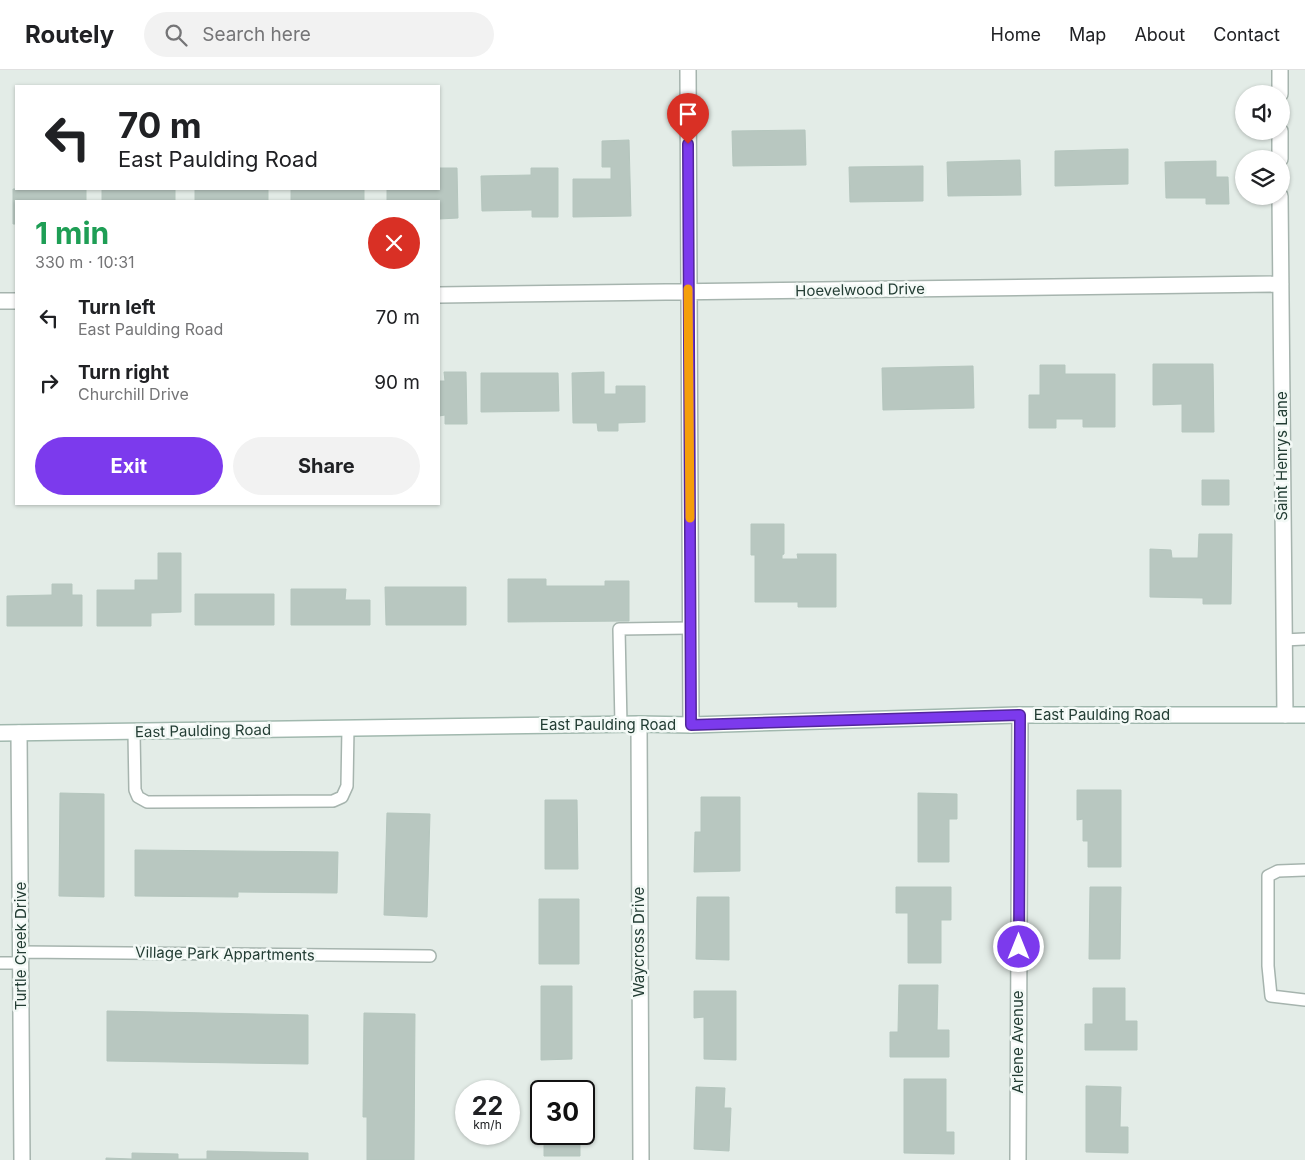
<!DOCTYPE html>
<meta charset="utf-8">
<style>
:root{--surface:#fff;--page:#f2f2f2;--text:#202124;--muted:#757577;--line:#e0e0e0;--accent:#7c3aed}
body{margin:0;font-family:Inter,sans-serif;background:var(--page);color:var(--text);height:100vh;display:flex;flex-direction:column;font-size:19px;white-space:nowrap}
*{box-sizing:border-box;margin:0}
p{font-size:16px;color:var(--muted)}
.icon{flex:none;width:28px;height:28px;fill:none;stroke:currentColor;stroke-width:2;stroke-linecap:round;stroke-linejoin:round}
.map{position:relative;flex:1;overflow:hidden}
.sheet{position:absolute;left:15px;top:130px;width:425px;height:305px;display:flex;flex-direction:column;background:var(--surface);border-radius:0px;box-shadow:0 1px 4px #0004}
.sheet>*{flex:none}
.hud{position:absolute;left:15px;top:15px;width:425px;height:105px;border-radius:0px;box-shadow:0 1px 4px #0004;background:#fff;color:var(--text);overflow:hidden}
.controls{position:absolute;left:1235px;top:15px;display:grid;gap:10px}
.controls a{display:grid;place-items:center;width:55px;height:55px;border-radius:50%;background:var(--surface);box-shadow:0 1px 4px #0004;font-size:25px}
.speed{position:absolute;left:455px;top:1010px;display:flex;gap:10px;font-size:25px;font-weight:700;text-align:center}
.speed>*{display:grid;place-content:center;width:65px;height:65px;border-radius:50%;background:var(--surface);box-shadow:0 1px 4px #0004;line-height:1}
.speed small{font-size:12px;font-weight:400}
.speed .limit{border:2px solid #111;border-radius:8px;background:#fff;color:#111}
.pin{position:absolute;display:grid;place-items:center;width:42px;height:42px;color:#fff;margin:-51px -21px;border-radius:50% 50% 50% 0;rotate:-45deg;box-shadow:0 0 5px #0007}
.pin .icon{rotate:45deg}
.me{position:absolute;width:55px;margin:-28px;rotate:0deg;stroke-linejoin:round;filter:drop-shadow(0 0 4px #0008)}
.turn{display:flex;align-items:center;gap:18px;height:105px;padding:0 20px;font-size:22px}
.turn .icon{width:65px;height:65px;stroke-width:2.5}
.turn b{display:block;font-size:35px;line-height:42px}
.round{display:grid;place-items:center;flex:none;width:52px;height:52px;border-radius:26px;background:var(--page)}
.headline{display:flex;align-items:center;justify-content:space-between;height:85px;padding:0 20px}
h1{font-size:30px;font-weight:700;line-height:38px;color:#1e9e55}
.cta{display:flex;gap:10px;margin-top:auto;padding:10px 20px}
.cta a{flex:1;height:58px;border-radius:30px;background:var(--accent);color:#fff;font-size:20px;font-weight:700;line-height:58px;text-align:center}
.cta a+a{background:var(--page);color:var(--text)}
ul{padding:0;list-style:none}
li{display:flex;align-items:center;gap:15px;height:65px;padding:0 20px}
li div{flex:1}
li b{display:block;font-size:19px}
li em{font-style:normal}
header{display:flex;align-items:center;gap:30px;box-sizing:border-box;height:70px;padding:0 25px;background:var(--surface);border-bottom:1px solid var(--line)}
header strong{font-size:24px}
nav{display:flex;gap:28px;margin-inline-start:auto;font-size:18px}
.search{width:350px;height:45px;background:var(--page);display:flex;align-items:center;gap:12px;box-sizing:border-box;padding:0 18px;border-radius:28px;color:var(--muted);font-size:19px}
.map>svg:first-child{display:block}
.building{fill:#b8c7c0;stroke:#b5c6be}
.lines{fill:none;stroke-linecap:round;stroke-linejoin:round}
.lane-casing{stroke:#a6b4ae;stroke-width:14}
.street-casing{stroke:#a6b4ae;stroke-width:18}
.secondary-casing{stroke:#a1b8ae;stroke-width:18}
.lane{stroke:#fff;stroke-width:11}
.street{stroke:#fff;stroke-width:15}
.secondary{stroke:#fff;stroke-width:15}
.route-casing{stroke:#51269a;stroke-width:12}
.route{stroke:#7c3aed;stroke-width:9}
.slow{stroke:#f59e0b;stroke-width:9}
.labels{text-anchor:middle;stroke-width:5;stroke-linejoin:round;paint-order:stroke}
.street-label{font-size:15px;fill:#233d34;stroke:#f3f9f6}
</style>
<header>
<strong>Routely</strong>
<div class="search"><svg class="icon" aria-label="search" viewBox="0 0 24 24"><circle cx="10" cy="10" r="6"/><path d="M15 15l6 6"/></svg>Search here</div>
<nav><a>Home</a><a>Map</a><a>About</a><a>Contact</a></nav>
</header>
<div class="map">
<svg width="1305" height="1090" viewBox="0 0 1305 1090">
<rect width="100%" height="100%" fill="#e3ece7"/>
<path class="building" d="M805,60L806,95L733,96L732,61Z
M629,70L631,146L573,147V109H611V97H602V71Z
M1128,79V114L1055,116V81Z
M1020,90L1021,125L948,126L947,92Z
M1216,91V107H1228L1229,134H1206V128H1166L1165,92Z
M923,96V131L850,132L849,97Z
M439,98H457L458,148L439,149V131H387V119H439Z
M531,98H558V147H532V140L482,141L481,106L531,105Z
M13,119H86V131H16V154H13Z
M102,119H175V131H102Z
M195,119H268V131H195Z
M291,119H364V131H291Z
M1153,294H1213L1214,362H1182V334L1153,335Z
M1040,295H1065V304H1115V357H1083V349H1056V358H1029V325H1040Z
M973,296L974,338L883,340L882,298Z
M444,302H466L467,354H445V345L439,346V311H445Z
M604,302V324H616V316H645V352L618,353V361H598L597,353H573L572,303Z
M481,303H558L559,341L481,342Z
M1202,410H1229V435H1202Z
M751,454H784V484L782,485V489H798L797,484H836V537H798V532H755V485H751Z
M1199,464H1232L1231,534H1203V528L1150,527V479L1171,480L1172,488H1198Z
M158,483H181V542L151,543V556H97V520H135V510H158Z
M508,509H546V516H605V511H629V551L508,552Z
M52,514H72V525H82V556H7V526L52,525Z
M385,517H466V555H386Z
M291,519H346L345,530H370V555H291Z
M195,524H274V555H195Z
M1077,720H1121V797H1088V771H1083V749L1077,750Z
M60,723L104,724V827L59,826Z
M918,723L957,724V749H949V792H918Z
M701,727H740V801L694,802L695,762H701Z
M545,730H577L578,799H545Z
M387,743L430,744L427,847L384,845Z
M135,780L338,782L337,823L238,822V827L135,826Z
M896,817H951V850H941V893H908V843H896Z
M1090,817H1121L1120,889H1089Z
M697,827H729V890L696,889Z
M539,829H579V894H539Z
M899,915H938L937,960H949V987H890V962H898Z
M541,916H572V989L541,990Z
M1093,918H1125V951H1137V980H1085V954H1093Z
M694,921H736V990L704,989V947L694,948Z
M107,941L308,945V994L107,991Z
M364,943L415,944L414,1090H367V1047H363Z
M904,1009H946V1062H954V1084L904,1083Z
M575,1015V1021H544V1016Z
M1086,1016L1121,1017L1120,1057H1128V1083L1086,1082Z
M696,1017L725,1018L724,1038H731L729,1081L694,1079Z
M544,1064H580V1086H544Z
M207,1081L308,1083V1090H106V1088L132,1089V1083L178,1084V1089H207Z"/>
<g class="lines">
<defs>
<path id="lane" d="M1283,570L1305,569
M621,655L619,559L690,558
M134,663L135,720L138,727L147,732L333,731L342,727L347,716L348,658
M1305,800L1278,801L1268,806V896L1271,926L1305,930
M21,882L430,886
M0,893H21"/>
<path id="street" d="M688,0L691,655
M1280,0V24
M1280,61V89
M1280,126L1285,645
M439,225L1281,214
M0,231H16
M639,654L641,1090
M19,663L22,1090
M1018,1090L1020,645"/>
<path id="secondary" d="M0,663L639,654L691,655L1020,645H1305"/>
</defs>
<use href="#lane" class="lane-casing"/>
<use href="#street" class="street-casing"/>
<use href="#secondary" class="secondary-casing"/>
<use href="#lane" class="lane"/>
<use href="#street" class="street"/>
<use href="#secondary" class="secondary"/>
</g>
<g class="lines">
<defs>
<path id="route" d="M688,74L691,655L1020,645L1019,877"/>
</defs>
<use href="#route" class="route-casing"/>
<use href="#route" class="route"/>
<path class="slow" d="M688,219L690,448"/>
</g>
<g class="labels">
<g class="street-label">
<text transform="translate(860 220) rotate(-1)" y="5">Hoevelwood Drive</text>
<text transform="translate(1282 386) rotate(-90)" y="5">Saint Henrys Lane</text>
<text x="1102" y="650">East Paulding Road</text>
<text x="608" y="660">East Paulding Road</text>
<text transform="translate(203 661) rotate(-1)" y="5">East Paulding Road</text>
<text transform="translate(639 872) rotate(-90)" y="5">Waycross Drive</text>
<text transform="translate(21 876) rotate(-90)" y="5">Turtle Creek Drive</text>
<text transform="translate(225 884) rotate(1)" y="5">Village Park Appartments</text>
<text transform="translate(1018 972) rotate(-90)" y="5">Arlene Avenue</text>
</g>
</g>
</svg>
<div class="controls">
<a><svg class="icon" aria-label="sound" viewBox="0 0 24 24"><path d="M4 9h4l5-4v14l-5-4H4zM17 9q2 3 0 6"/></svg></a>
<a><svg class="icon" aria-label="layers" viewBox="0 0 24 24"><path d="M12 4l9 5-9 5-9-5zM3 14l9 5 9-5"/></svg></a>
</div>
<div class="speed"><div>22<small>km/h</small></div><div class="limit">30</div></div>
<div class="pin" style="left:688px;top:74px;background:#d93025"><svg class="icon" aria-label="arrive" viewBox="0 0 24 24"><path d="M6 21V4h12l-3 4 3 4H6"/></svg></div>
<svg class="me" style="left:1019px;top:877px" viewBox="-20 -20 40 40"><circle r="17" fill="#7c3aed" stroke="#fff" stroke-width="3"/><path d="M0-11L8 9 0 5-8 9z" fill="#fff"/></svg>
<div class="hud">
<div class="turn"><svg class="icon" aria-label="left" viewBox="0 0 24 24"><path d="M17 20v-9H6M10 6l-5 5 5 5"/></svg><div><b>70 m</b>East Paulding Road</div></div>
</div>
<section class="sheet">
<div class="headline"><div><h1>1 min</h1><p>330 m · 10:31</p></div><a class="round" style="background:#d93025;color:#fff"><svg class="icon" aria-label="close" viewBox="0 0 24 24"><path d="M6 6l12 12M18 6L6 18"/></svg></a></div>
<ul>
<li><svg class="icon" aria-label="left" viewBox="0 0 24 24"><path d="M17 20v-9H6M10 6l-5 5 5 5"/></svg><div><b>Turn left</b><p>East Paulding Road</p></div><em>70 m</em></li>
<li><svg class="icon" aria-label="right" viewBox="0 0 24 24"><path d="M7 20v-9h11M14 6l5 5-5 5"/></svg><div><b>Turn right</b><p>Churchill Drive</p></div><em>90 m</em></li>
</ul>
<div class="cta"><a>Exit</a><a>Share</a></div>
</section>
</div>
